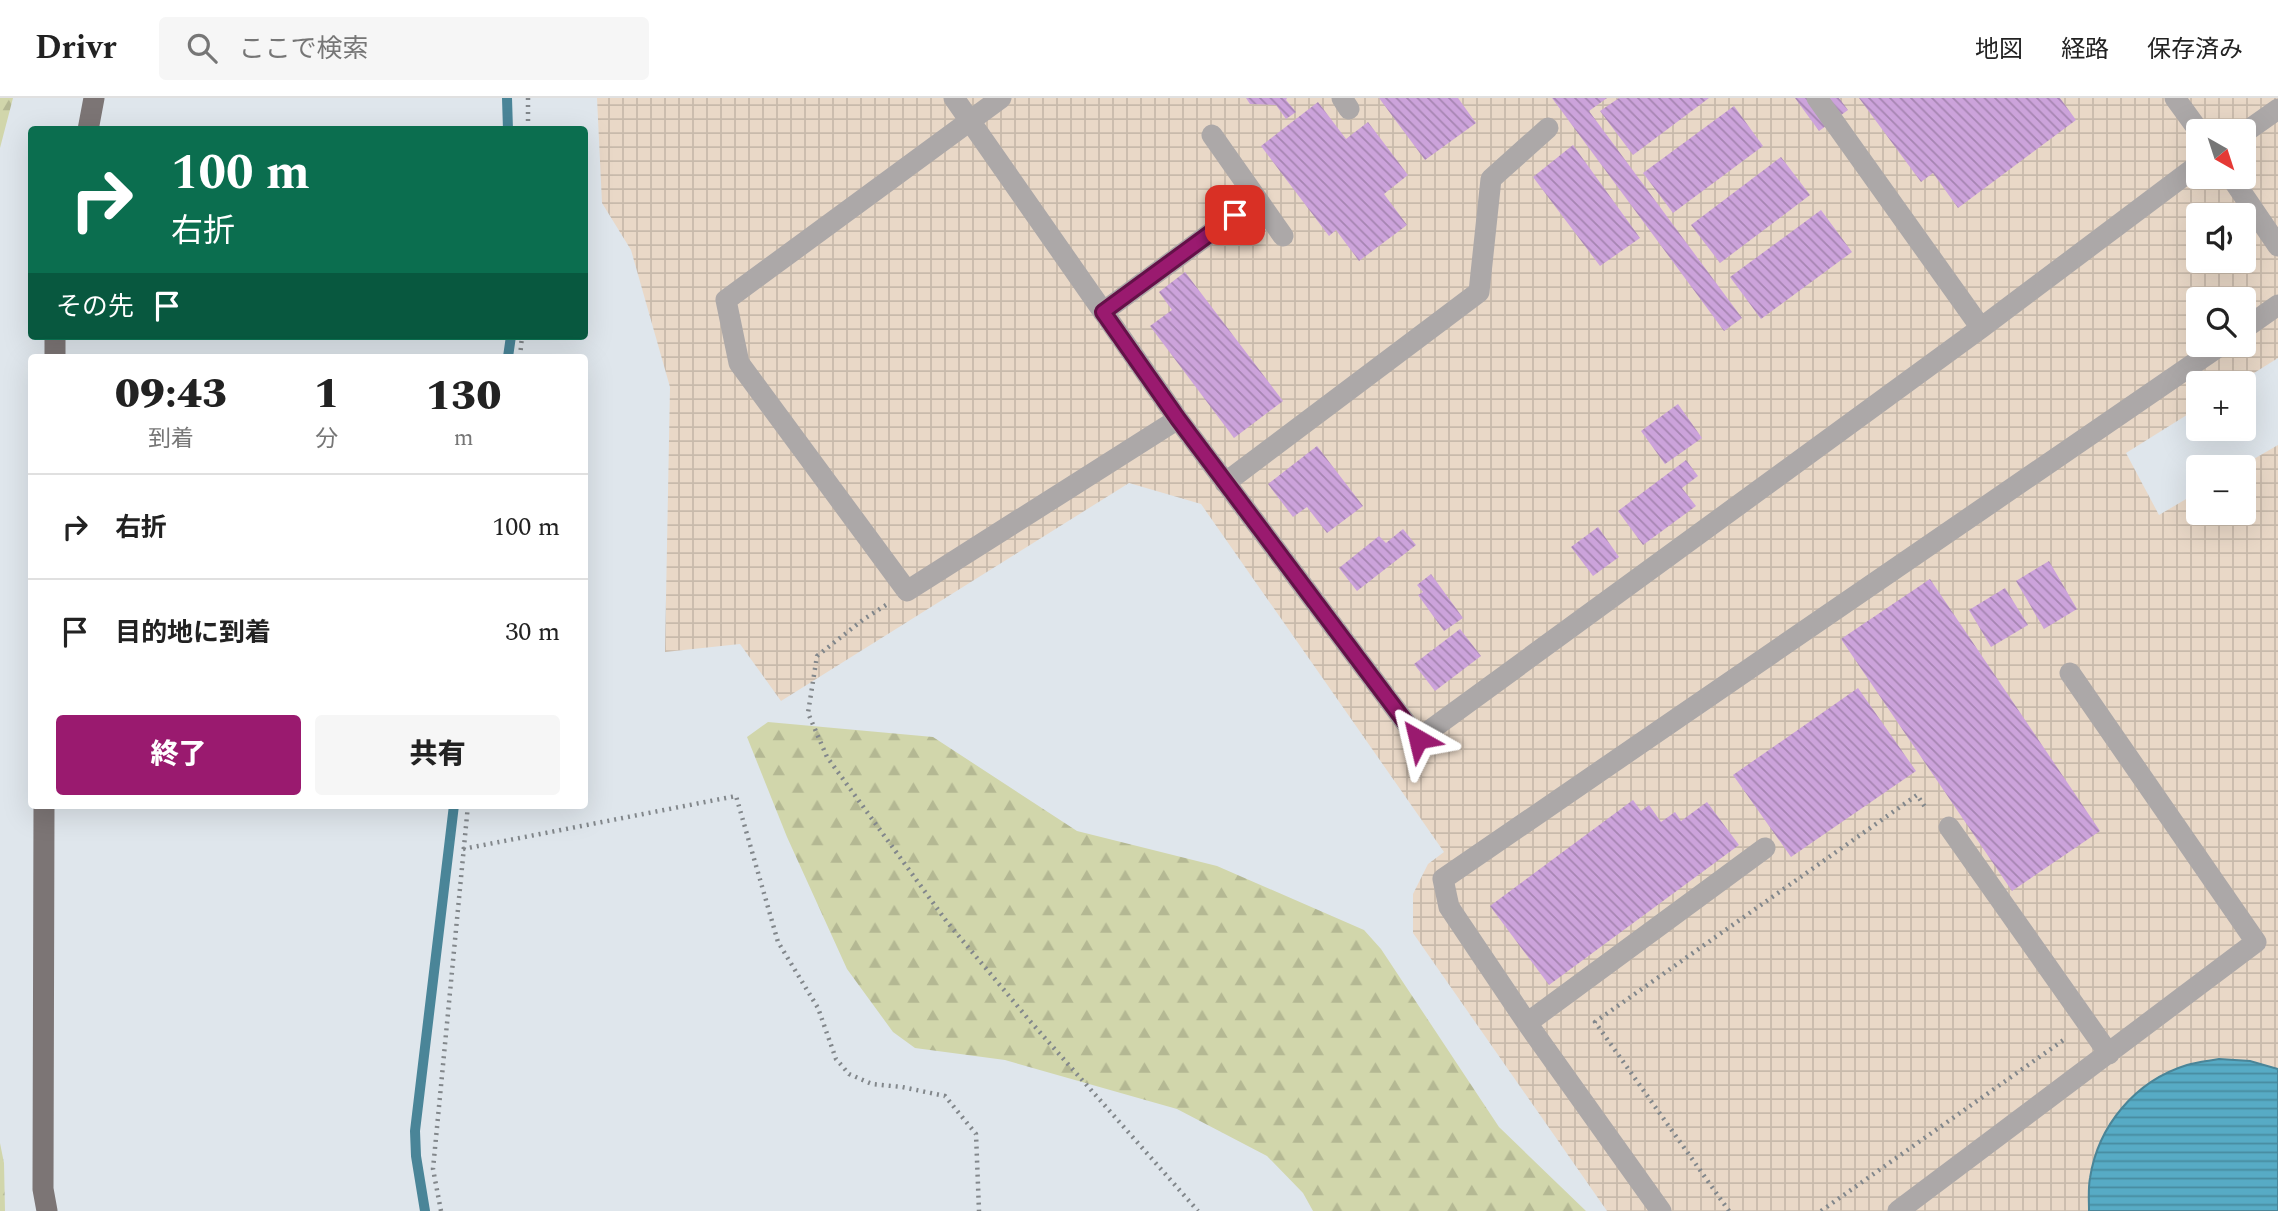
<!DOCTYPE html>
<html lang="ja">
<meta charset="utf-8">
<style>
:root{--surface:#fff;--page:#f6f6f6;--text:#222;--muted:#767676;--line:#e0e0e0;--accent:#9a1a6f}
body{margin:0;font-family:Spectral,"Noto Sans JP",serif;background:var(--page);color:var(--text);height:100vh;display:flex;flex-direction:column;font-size:26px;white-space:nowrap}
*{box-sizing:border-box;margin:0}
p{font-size:23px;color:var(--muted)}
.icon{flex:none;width:38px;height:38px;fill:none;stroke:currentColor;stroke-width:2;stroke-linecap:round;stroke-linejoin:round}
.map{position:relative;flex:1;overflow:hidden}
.drawer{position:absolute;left:28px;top:256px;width:560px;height:455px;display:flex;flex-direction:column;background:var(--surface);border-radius:7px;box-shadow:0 7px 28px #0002}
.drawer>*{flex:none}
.hud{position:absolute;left:28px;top:28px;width:560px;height:214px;border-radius:7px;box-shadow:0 7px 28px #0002;background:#0b6e4f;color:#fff;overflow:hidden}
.needle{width:46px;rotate:141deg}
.tools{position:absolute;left:2186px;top:21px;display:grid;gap:14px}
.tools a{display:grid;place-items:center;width:70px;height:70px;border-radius:7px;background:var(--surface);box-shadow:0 7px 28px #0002;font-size:35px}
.pin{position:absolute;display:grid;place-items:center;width:60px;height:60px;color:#fff;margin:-30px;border-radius:14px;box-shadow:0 4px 10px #0006}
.me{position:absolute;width:77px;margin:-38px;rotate:323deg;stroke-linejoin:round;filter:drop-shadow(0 0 5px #0008)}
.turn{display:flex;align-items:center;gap:24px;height:147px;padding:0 28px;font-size:32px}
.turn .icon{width:91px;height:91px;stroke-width:2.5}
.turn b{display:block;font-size:49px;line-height:60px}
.then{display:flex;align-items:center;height:66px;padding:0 28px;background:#0003;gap:14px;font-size:26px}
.eta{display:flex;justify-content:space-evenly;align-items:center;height:119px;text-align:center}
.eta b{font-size:42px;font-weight:800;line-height:49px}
.cta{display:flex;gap:14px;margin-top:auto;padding:14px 28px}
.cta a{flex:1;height:80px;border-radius:7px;background:var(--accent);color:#fff;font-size:28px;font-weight:800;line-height:80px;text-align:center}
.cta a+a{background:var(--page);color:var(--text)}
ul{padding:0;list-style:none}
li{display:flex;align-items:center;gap:21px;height:105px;padding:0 28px;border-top:2px solid var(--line)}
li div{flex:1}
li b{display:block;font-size:26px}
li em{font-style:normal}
header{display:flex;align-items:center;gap:42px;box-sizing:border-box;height:98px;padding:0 35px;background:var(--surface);border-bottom:2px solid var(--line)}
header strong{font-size:33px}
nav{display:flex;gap:38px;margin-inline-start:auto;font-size:24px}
.search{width:490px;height:63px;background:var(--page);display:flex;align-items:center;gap:18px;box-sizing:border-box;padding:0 24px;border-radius:7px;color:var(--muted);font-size:26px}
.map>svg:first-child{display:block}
.industrial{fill:url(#industrial-grid);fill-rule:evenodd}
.forest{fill:url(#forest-firs)}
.water{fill:url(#water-rules);stroke:#4a8598;stroke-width:2}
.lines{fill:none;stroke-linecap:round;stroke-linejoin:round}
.stream{stroke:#4a8598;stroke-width:10}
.building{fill:url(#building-back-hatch)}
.path{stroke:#82878b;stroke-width:4.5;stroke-dasharray:2 5;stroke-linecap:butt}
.minor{stroke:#aca8a8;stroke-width:21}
.major{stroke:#7c7575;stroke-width:21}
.route-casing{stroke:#641148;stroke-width:18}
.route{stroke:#9a1a6f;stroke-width:12}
</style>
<header>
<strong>Drivr</strong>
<div class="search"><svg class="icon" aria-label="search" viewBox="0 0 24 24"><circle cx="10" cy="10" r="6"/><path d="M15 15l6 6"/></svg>ここで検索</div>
<nav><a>地図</a><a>経路</a><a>保存済み</a></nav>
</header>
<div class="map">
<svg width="2278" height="1113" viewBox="0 0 2278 1113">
<defs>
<pattern id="industrial-grid" width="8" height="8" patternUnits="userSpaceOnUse" patternTransform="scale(1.75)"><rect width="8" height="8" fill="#e9d8c7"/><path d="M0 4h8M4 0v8" fill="none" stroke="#c8baab"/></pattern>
<pattern id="forest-firs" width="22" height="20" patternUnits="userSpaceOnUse" patternTransform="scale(1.75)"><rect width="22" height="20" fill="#d1d6ab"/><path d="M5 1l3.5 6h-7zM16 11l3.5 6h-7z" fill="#b4b893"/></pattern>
<pattern id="water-rules" width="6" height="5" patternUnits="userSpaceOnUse" patternTransform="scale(1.75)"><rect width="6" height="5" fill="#57abc5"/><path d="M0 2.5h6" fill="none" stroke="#488ca0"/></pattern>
<pattern id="building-back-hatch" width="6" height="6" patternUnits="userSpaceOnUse" patternTransform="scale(1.75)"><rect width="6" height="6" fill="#cca3db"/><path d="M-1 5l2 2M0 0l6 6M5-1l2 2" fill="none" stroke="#a685b2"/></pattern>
</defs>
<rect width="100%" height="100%" fill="#dfe6ec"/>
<path class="industrial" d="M597,0H2278V260L2238,285H2198V310L2126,355L2159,417L2198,394V415H2244V369H2240L2278,347V1113H1607L1413,835V796L1428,766L1444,754L1201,406L1129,385L781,603L740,546L665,554L670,289L631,152L602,105ZM2198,33H2244V79H2198ZM2198,117H2244V163H2198ZM2198,201H2244V247H2198Z"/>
<path class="forest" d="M0,0H13L0,50Z
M768,624L933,639L1077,733L1217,768L1364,832L1381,851L1499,1029L1586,1113H1313L1303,1095L1267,1058L1177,1011L1005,962L915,950L893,934L847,871L787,739L747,639Z
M0,1045L4,1065L5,1113H0Z"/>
<path class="water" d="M2219,961L2250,963L2278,971V1113H2089C2089,1102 2088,1091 2090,1080C2098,1028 2135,983 2187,967C2197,964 2208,963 2219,961Z"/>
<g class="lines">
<path class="stream" d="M507,0L508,32
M508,259L511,238
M425,1113L416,1058L415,1033L454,707"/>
</g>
<path class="building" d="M1246,0H1287L1286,2L1296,14L1286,21L1276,7L1250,6Z
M1379,0H1458L1476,25L1425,62Z
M1552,0H1607L1589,13L1742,220L1724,233Z
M1619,0H1709L1633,57L1600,13Z
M1795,0H1839L1848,12L1819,33Z
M1859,0H2060L2076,22L1958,110L1933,75L1921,84Z
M1318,4L1346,41L1368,24L1408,77L1384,96L1407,127L1359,163L1336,132L1329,138L1261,48Z
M1734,8L1763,48L1673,115L1643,75Z
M1573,47L1640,140L1600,168L1533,79Z
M1781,59L1810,97L1720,165L1691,127Z
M1821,112L1852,154L1761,221L1730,179Z
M1185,174L1283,303L1234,340L1150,228L1172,212L1159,194Z
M1678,306L1702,340L1665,366L1641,333Z
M1317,348L1363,408L1327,435L1307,409L1293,419L1268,386Z
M1686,362L1698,378L1682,390L1696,408L1643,447L1618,413Z
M1598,429L1619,459L1593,478L1571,449Z
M1403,431L1416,447L1357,493L1339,470L1379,438L1386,445Z
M2049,463L2077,511L2044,531L2016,483Z
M1431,476L1463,520L1444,533L1418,497L1423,494L1417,487Z
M1930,481L2100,733L2012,793L1841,541Z
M2005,490L2028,527L1991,549L1969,512Z
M1460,531L1481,558L1435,593L1414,566Z
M1858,590L1916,673L1791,759L1733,677Z
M1633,702L1641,713L1649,707L1661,724L1675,714L1681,723L1707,704L1739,747L1549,887L1490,808Z"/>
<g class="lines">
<path class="path" d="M528,0V32
M520,259L522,238
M886,507L864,521L817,558L808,615L827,659L947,824L1030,923L1198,1113
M463,751L736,698L778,844L818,910L836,961L849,976L872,986L902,989L945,998L976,1036L979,1113
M441,1113L433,1071L468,707
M1729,1113L1595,924L1917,697L1927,712
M1821,1113L2065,941"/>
<path class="minor" d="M954,0L1178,321L1418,641L1981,230L2198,67
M1001,0L726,202L739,265L907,493L1178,321
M1342,0L1349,11
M1817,0L1981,230
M2175,0L2199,33
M2244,35L2278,11
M1212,37L1283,138
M2231,79L2278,148
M1103,214L1257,101
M2244,231L2278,207
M1225,385L1479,194L1491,81L1548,30
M1949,729L2109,956
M1527,925L1765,750
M1661,1113L1527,925L1449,809L1443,781L2221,247
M1898,1113L2256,844L2070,575"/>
<path class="major" d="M88,32L94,0
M55,259V238
M44,707L43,1091L47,1113"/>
</g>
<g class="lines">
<defs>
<path id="route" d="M1235,117L1103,214L1178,321L1418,641"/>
</defs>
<use href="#route" class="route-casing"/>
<use href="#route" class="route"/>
</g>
</svg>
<div class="tools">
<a><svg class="needle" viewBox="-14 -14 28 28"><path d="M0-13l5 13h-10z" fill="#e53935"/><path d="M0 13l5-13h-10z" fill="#767676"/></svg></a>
<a><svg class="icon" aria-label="sound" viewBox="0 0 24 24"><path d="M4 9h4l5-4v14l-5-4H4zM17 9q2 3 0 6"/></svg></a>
<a><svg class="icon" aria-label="search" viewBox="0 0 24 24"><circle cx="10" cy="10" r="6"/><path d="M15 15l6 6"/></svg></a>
<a>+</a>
<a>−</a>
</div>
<div class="pin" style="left:1235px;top:117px;background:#d93025"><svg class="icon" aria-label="arrive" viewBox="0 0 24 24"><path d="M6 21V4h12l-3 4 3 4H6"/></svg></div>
<svg class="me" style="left:1418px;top:641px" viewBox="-20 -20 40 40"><path d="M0-17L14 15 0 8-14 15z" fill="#9a1a6f" stroke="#fff" stroke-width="4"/></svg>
<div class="hud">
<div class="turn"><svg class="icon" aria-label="right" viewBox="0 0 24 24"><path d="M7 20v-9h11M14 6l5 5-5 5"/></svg><div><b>100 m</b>右折</div></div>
<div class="then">その先<svg class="icon" aria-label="arrive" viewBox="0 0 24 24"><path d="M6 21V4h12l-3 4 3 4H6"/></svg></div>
</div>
<section class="drawer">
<div class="eta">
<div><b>09:43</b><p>到着</p></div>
<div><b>1</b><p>分</p></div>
<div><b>130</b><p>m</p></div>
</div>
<ul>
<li><svg class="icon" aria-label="right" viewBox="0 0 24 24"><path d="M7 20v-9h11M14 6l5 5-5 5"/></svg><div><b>右折</b></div><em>100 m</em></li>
<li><svg class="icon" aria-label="arrive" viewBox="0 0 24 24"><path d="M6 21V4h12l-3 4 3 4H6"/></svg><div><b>目的地に到着</b></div><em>30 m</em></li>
</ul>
<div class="cta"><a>終了</a><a>共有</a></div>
</section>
</div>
